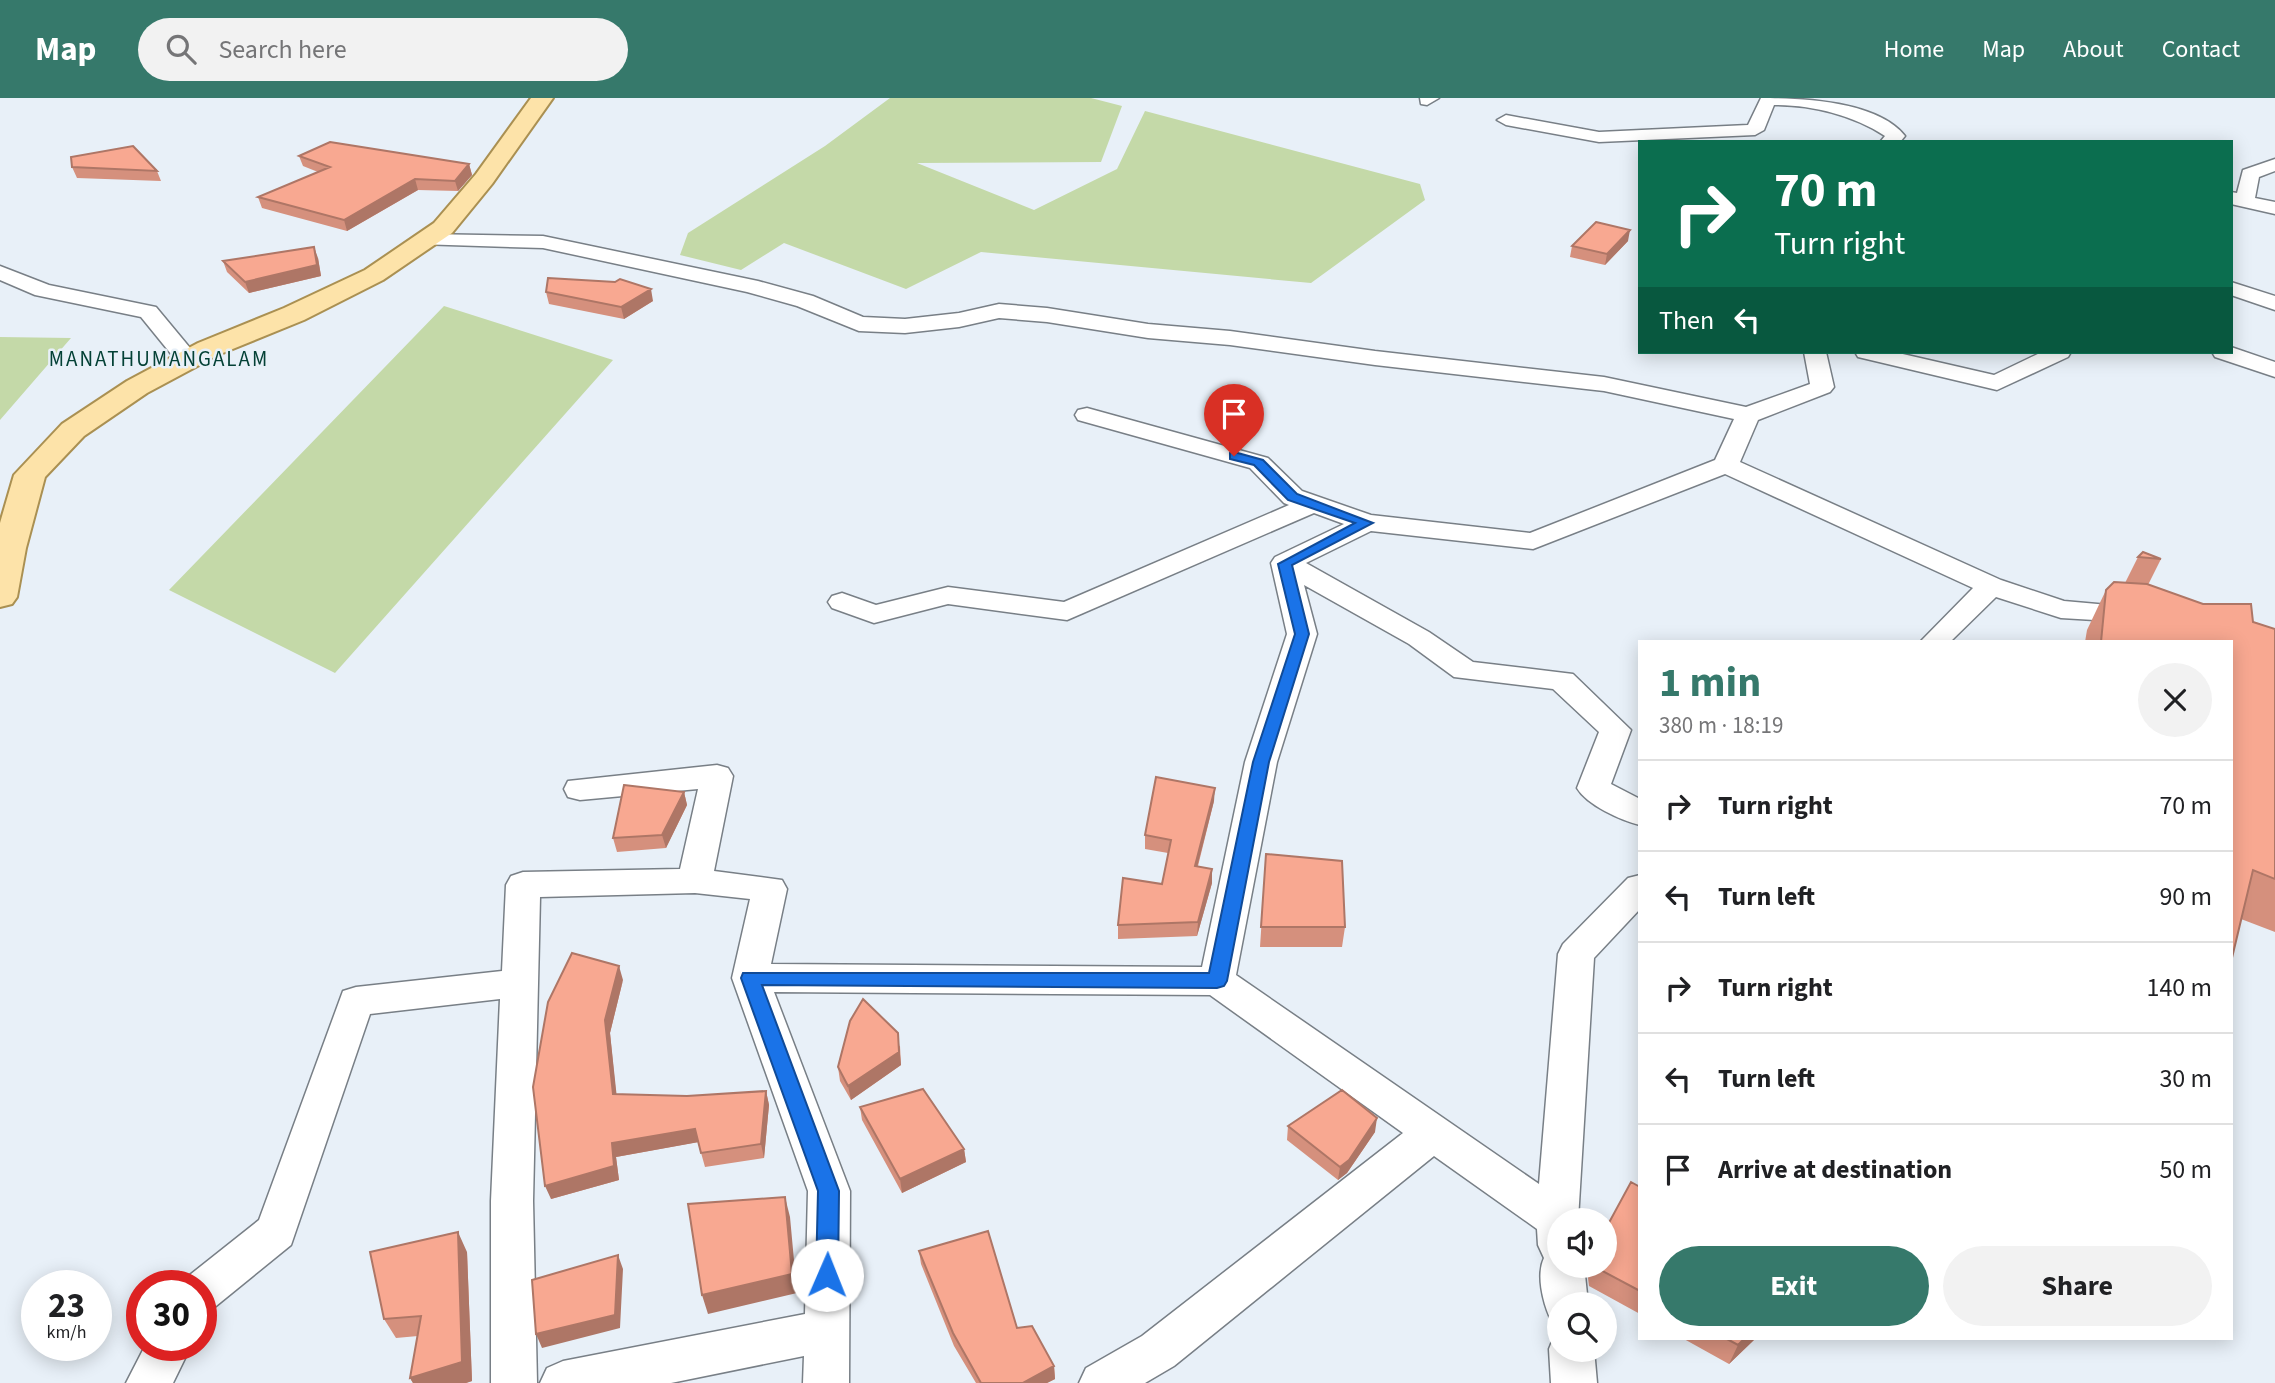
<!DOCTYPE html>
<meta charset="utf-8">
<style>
:root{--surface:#fff;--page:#f2f2f2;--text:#202124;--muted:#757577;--line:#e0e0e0;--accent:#36796b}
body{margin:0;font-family:"Source Sans 3",sans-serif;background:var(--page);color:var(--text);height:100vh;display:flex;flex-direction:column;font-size:26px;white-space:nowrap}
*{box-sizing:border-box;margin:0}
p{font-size:23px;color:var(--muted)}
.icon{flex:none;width:38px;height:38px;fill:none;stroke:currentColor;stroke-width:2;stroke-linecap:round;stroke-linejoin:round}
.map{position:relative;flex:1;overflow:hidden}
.details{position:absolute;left:1638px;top:542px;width:595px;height:700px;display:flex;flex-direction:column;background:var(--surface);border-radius:0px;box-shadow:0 4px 18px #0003}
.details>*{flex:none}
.hud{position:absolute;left:1638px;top:42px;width:595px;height:214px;border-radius:0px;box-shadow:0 4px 18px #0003;background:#0b6e4f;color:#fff;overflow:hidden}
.buttons{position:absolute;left:1547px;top:1110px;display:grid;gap:14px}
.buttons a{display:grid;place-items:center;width:70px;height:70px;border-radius:50%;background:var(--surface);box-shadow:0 4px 18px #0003;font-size:35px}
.speed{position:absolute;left:21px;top:1172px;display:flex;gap:14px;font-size:35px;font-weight:700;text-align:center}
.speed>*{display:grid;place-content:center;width:91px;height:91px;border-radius:50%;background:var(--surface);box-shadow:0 4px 18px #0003;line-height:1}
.speed small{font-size:18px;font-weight:400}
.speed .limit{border:10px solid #d22;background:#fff;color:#111}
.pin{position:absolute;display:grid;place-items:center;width:60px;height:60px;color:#fff;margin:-72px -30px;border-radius:50% 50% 50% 0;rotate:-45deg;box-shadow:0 0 7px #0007}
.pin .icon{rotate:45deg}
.me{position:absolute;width:77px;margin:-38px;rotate:1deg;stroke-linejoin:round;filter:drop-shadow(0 0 5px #0008)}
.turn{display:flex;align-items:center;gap:24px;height:147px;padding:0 21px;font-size:32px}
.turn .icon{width:91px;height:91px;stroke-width:2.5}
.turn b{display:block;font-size:49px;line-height:60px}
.then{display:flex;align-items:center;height:66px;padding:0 21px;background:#0003;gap:14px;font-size:26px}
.round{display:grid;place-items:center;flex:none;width:74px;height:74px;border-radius:37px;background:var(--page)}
.head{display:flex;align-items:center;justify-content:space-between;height:119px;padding:0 21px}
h1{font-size:42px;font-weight:700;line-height:52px;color:var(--accent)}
.action{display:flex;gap:14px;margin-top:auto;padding:14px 21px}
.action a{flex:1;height:80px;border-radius:42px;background:var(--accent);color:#fff;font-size:28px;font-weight:700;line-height:80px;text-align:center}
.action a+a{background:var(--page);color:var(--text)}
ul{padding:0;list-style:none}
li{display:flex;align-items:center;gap:21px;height:91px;padding:0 21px;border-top:2px solid var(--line)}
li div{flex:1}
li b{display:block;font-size:26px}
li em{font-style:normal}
header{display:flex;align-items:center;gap:42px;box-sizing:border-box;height:98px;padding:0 35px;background:var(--accent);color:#fff}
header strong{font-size:33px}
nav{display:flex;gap:38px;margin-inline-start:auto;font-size:24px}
.search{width:490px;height:63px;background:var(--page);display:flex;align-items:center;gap:18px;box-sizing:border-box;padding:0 24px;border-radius:38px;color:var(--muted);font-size:26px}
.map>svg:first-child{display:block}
.green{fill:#c4d9a8}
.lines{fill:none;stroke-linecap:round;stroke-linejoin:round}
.minor-casing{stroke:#787f86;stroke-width:3}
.major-casing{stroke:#aa9052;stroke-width:4}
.minor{fill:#fff;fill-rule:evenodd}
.major{fill:#fde3a9;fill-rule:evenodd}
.wall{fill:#d5907d}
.shaded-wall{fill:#ae7666}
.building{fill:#f8a891;stroke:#ae7666;stroke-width:2}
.route{fill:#1a73e8;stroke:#114b97;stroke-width:2}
.labels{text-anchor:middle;stroke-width:5;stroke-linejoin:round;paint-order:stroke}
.far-quarter-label{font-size:21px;letter-spacing:2px;fill:#044136;stroke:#e8f0f8}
</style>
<header>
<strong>Map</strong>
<div class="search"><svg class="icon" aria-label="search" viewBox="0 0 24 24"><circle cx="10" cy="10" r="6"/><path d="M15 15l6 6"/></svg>Search here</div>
<nav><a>Home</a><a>Map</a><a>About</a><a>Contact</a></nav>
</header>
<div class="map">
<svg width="2275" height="1285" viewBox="0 0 2275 1285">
<rect width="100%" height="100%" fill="#e8f0f8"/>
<path class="green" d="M890,0H1091L1122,8L1101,64L917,65L1034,112L1117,71L1145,13L1420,86L1425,102L1311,185L981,154L906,191L784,145L741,172L680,157L688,135L825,48Z
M444,208L613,262L335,575L169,492Z
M0,239L71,240L0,322Z"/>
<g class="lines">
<defs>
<path id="minor" d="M1420,0H1439L1427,7L1421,6Z
M1761,0C1802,0 1878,3 1905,38L1900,44H1880L1885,38C1853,17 1812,7 1774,7L1764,32L1755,37L1599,44L1506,27L1497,22L1506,17L1599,34L1748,27Z
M2275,61V73L2259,79L2255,100L2275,104V116L2231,106V94L2237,95L2243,72Z
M425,136L543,138L758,183L813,198L863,219L905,221L959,215L999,206L1047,210L1148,226L1230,233L1375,253L1604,279L1746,309L1810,286L1804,254H1826L1834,289L1830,294L1758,322L1740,364L2001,482L2064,503L2142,510L2219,538L2224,544H2182L2128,524L2061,520L1996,499L1950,544H1920L1973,490L1725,376L1533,451L1371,433L1306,465L1429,534L1473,564L1573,576L1631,632L1611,686L1640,701V727C1620,722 1587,707 1577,690L1599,634L1553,591L1454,579L1409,546L1304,487L1317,536L1277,664L1236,877L1539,1086L1558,856L1563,846L1628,780L1640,777V811L1594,860L1578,1122H1559V1167H1584L1588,1206H1559V1224L1550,1220C1543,1204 1536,1177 1544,1160L1538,1147L1537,1131L1434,1058L1174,1268L1145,1285H1079L1086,1270L1142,1238L1403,1035L1210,897L774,894L850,1093L849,1285H803L804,1258L671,1285H540L547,1270L563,1263L805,1216L808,1093L732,880L750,801L695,795L540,799L533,1103L537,1285H491V1103L500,901L370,916L291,1147L216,1208L201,1214V1188H182L186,1180L259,1122L343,893L356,889L502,873L506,787L511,778L523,774L680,771L698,691L580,702L568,699L564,691L568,683L717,667L728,670L733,678L714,773L782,782L787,791L771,866L1202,869L1245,664L1287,536L1271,465L1275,459L1344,426L1314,415L1067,522L948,506L874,525L832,510L828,504L832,498L842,495L876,507L948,489L1064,504L1289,407L1284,405L1250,370L1078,322L1075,317L1078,312L1087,310L1268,360L1302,393L1371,417L1530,435L1715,362L1734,321L1604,293L1375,267L1230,247L1148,240L1047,224L999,220L959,229L905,235L859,233L797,208L747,194L543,150L418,146L415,142L418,138Z
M0,168L49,187L156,209L200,262L196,267H180L141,219L35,197L0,182Z
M2231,184L2275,198V212L2231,197Z
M2231,249L2275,264V279L2215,259L2212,254H2231Z
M1855,254H1894L1994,277L2042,254H2071L2068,259L1997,292L1858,259Z
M1559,1235V1251H1594L1597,1285H1551L1549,1251L1555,1236Z
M145,1248H191L173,1285H126Z"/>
<path id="major" d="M531,0H553L492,86L452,135L383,182L304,222L218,257L147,295L84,338L45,379L26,450L17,499L12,506L0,509V425L14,377L62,326L127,283L198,245L284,210L365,172L434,125L476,76Z"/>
</defs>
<use href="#minor" class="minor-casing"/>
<use href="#major" class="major-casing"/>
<use href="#minor" class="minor"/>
<use href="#major" class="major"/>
</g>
<path class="wall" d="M299,58L469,66L472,77L458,93L418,92L347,133L262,110L258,99L318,74L303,68Z
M72,69L157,73L161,83L77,80Z
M1628,143L1605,167L1570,159L1572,148Z
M318,160L321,178L249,195L227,174L223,163Z
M546,194L653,203L624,221L549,206Z
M2138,459L2161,461L2148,487L2275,531V834L2241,821L2231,544H2085L2087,532L2106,492L2125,485Z
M684,694L687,707L666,750L617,754L613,740Z
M1214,703L1198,768L1212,785L1197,838L1118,841V827L1162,786L1168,755L1145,751V737Z
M1266,756L1345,829L1342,849H1260Z
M623,882L610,935L616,996L687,998L766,993L769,1007L764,1060L705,1069L698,1044L616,1059L619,1082L551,1101Z
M900,948L901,967L851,1002L840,983L838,969Z
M860,1009L964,1051L966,1064L902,1095L862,1022Z
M1288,1028L1375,1034L1347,1075L1338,1082L1287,1042Z
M1640,1089V1216L1589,1188L1587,1172L1589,1167H1605Z
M919,1153L1017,1230L1054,1268L1055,1281L1047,1285H976L954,1248L921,1166Z
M467,1154L472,1283L466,1285H413L410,1280L418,1238L396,1240L384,1221Z
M1684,1241H1755L1729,1266Z"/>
<path class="shaded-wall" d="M469,66L472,77L458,93L455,83Z
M415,81L418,92L347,133L344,122Z
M1630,132L1628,143L1605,167L1607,156Z
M314,149L318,160L321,178L249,195L245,184Z
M651,191L653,203L624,221L621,209Z
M1215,690L1214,703L1194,781L1195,768Z
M684,694L687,707L666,750L662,737Z
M1212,771V785L1197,838L1198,824Z
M619,868L623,882L610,935L618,1010L613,996L605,922Z
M898,935L901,967L851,1002L848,988Z
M766,993L769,1007L764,1060L761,1046Z
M1377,1020L1375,1034L1347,1075L1338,1082L1340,1069Z
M695,1031L699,1044L616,1059L619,1082L551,1101L545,1088L612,1045Z
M964,1051L966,1064L902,1095L900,1081Z
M785,1099L790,1119L797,1195L708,1216L702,1197Z
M458,1134L467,1154L472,1283L466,1285H413L410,1280Z
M618,1157L623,1171L620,1230L542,1250L536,1236Z
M1744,1241H1755L1729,1266L1738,1247Z
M1054,1268L1055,1281L1047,1285H1023Z"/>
<path class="building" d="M330,44L469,66L455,83L415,81L344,122L258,99L330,69L299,58Z
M133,48L157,73L72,69L71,59Z
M1596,124L1630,132L1607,156L1572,148Z
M314,149L317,167L245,184L223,163Z
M548,180L615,184L620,181L651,191L621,209L546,194Z
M2143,454L2161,461L2138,459Z
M2114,484L2147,486L2203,506H2251L2253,524L2275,531V781L2253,772L2231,864V544H2101L2106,492Z
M1156,679L1215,690L1195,768L1212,771L1198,824L1118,827L1123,780L1162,786L1171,742L1145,737Z
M624,687L684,694L662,737L613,740Z
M1266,756L1342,763L1345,829H1261Z
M572,855L619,868L605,922L613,996L687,998L766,993L761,1046L701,1055L695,1031L612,1045L614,1068L545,1088L533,989L548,904Z
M863,901L898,935L899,954L848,988L838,969L850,923Z
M923,991L964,1051L900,1081L860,1009Z
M1342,992L1377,1020L1349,1062L1340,1069L1288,1028Z
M1631,1084L1640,1089V1193L1595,1169V1167H1605V1132Z
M785,1099L792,1176L702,1197L688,1106Z
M988,1133L1017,1230L1032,1228L1054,1268L1023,1285H981L953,1235L919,1153Z
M458,1134L462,1264L410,1280L421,1218L384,1221L370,1154Z
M618,1157L615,1217L536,1236L532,1182Z
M1727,1241H1744L1738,1247Z"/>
<path class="route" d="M1234,354L1263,362L1297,396L1373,425L1292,467L1309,536L1269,664L1227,883L1224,888L1217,890L762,887L839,1093L838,1177L835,1184L827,1187L820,1184L816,1177L818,1093L741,880L743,875H1209L1253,664L1295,536L1278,466L1355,425L1288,402L1254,367L1230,361V355Z"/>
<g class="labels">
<g class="far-quarter-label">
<text x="159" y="268">MANATHUMANGALAM</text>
</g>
</g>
</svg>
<div class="buttons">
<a><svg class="icon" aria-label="sound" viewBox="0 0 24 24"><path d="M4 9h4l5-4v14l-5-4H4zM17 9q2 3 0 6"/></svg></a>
<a><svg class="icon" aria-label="search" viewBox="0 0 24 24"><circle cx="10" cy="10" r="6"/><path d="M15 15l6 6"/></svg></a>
</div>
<div class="speed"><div>23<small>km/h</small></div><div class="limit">30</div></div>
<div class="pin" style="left:1234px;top:358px;background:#d93025"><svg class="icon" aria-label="arrive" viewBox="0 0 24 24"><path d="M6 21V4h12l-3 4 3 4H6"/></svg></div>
<svg class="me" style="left:827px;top:1177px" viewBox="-20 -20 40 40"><circle r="19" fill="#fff"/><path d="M0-13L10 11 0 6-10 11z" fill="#1a73e8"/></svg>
<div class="hud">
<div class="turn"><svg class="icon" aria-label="right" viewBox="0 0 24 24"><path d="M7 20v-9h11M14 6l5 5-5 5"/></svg><div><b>70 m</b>Turn right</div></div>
<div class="then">Then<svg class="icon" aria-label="left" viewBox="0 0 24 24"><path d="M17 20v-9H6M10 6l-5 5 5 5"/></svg></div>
</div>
<section class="details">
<div class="head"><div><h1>1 min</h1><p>380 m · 18:19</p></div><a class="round"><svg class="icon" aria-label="close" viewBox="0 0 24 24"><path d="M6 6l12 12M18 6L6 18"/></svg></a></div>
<ul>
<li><svg class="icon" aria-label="right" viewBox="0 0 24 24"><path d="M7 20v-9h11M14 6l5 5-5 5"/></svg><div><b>Turn right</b></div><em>70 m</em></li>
<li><svg class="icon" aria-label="left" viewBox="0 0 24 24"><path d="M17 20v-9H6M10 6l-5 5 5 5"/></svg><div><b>Turn left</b></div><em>90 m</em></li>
<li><svg class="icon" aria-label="right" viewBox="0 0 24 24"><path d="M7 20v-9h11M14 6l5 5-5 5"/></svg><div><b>Turn right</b></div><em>140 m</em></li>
<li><svg class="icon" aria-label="left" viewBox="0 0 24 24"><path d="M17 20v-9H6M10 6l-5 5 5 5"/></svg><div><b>Turn left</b></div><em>30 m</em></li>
<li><svg class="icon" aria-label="arrive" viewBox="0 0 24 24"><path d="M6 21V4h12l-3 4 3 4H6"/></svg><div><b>Arrive at destination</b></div><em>50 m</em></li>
</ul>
<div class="action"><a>Exit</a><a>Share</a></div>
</section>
</div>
